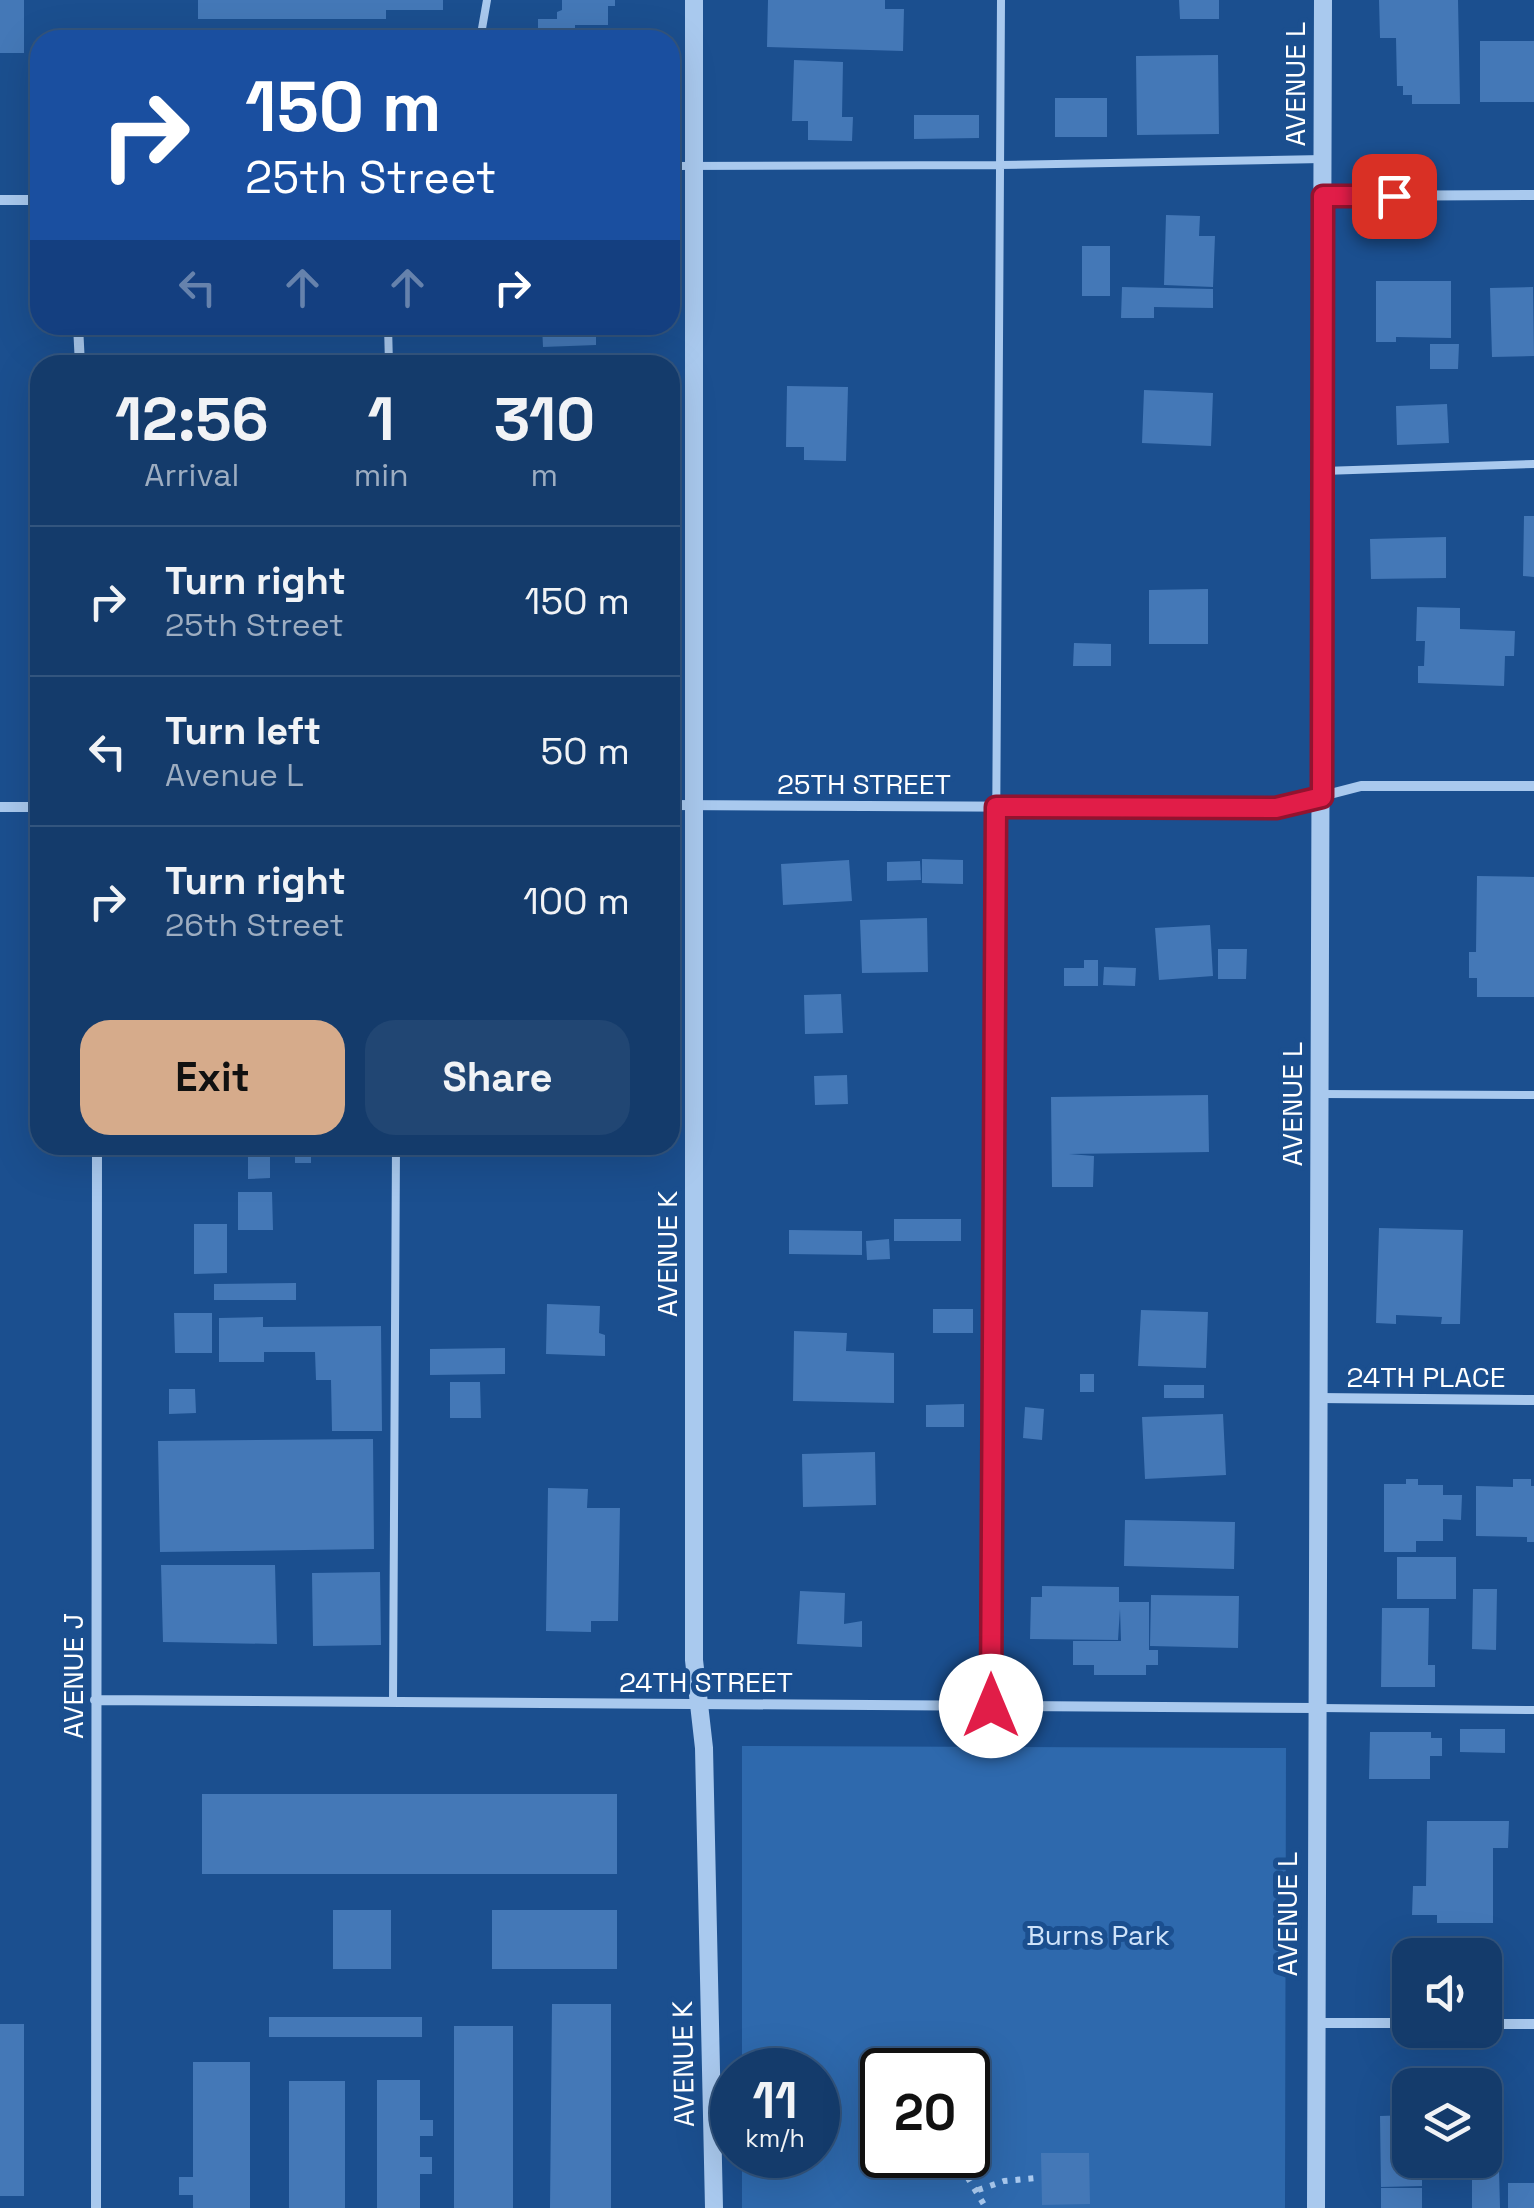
<!DOCTYPE html>
<style>
:root{--surface:#143b6b;--page:#214673;--text:#f1f3f6;--muted:#9dadc1;--line:#33557e;--accent:#d6ab8b}
body{margin:0;font-family:"Space Grotesk",sans-serif;background:var(--page);color:var(--text);height:100vh;display:flex;flex-direction:column;font-size:38px;white-space:nowrap}
*{box-sizing:border-box;margin:0}
p{font-size:32px;color:var(--muted)}
.icon{flex:none;width:55px;height:55px;fill:none;stroke:currentColor;stroke-width:2;stroke-linecap:round;stroke-linejoin:round}
.map{position:relative;flex:1;overflow:hidden}
.panel{position:absolute;left:30px;top:355px;width:650px;height:800px;display:flex;flex-direction:column;background:var(--surface);border-radius:30px;box-shadow:0 10px 40px #0002,0 0 0 2px var(--line)}
.panel>*{flex:none}
.guide{position:absolute;left:30px;top:30px;width:650px;height:305px;border-radius:30px;box-shadow:0 10px 40px #0002,0 0 0 2px var(--line);background:#1a4fa0;color:#fff;overflow:hidden}
.tools{position:absolute;left:1392px;top:1938px;display:grid;gap:20px}
.tools a{display:grid;place-items:center;width:110px;height:110px;border-radius:20px;background:var(--surface);box-shadow:0 10px 40px #0002,0 0 0 2px var(--line);font-size:50px}
.speed{position:absolute;left:710px;top:2048px;display:flex;gap:20px;font-size:50px;font-weight:700;text-align:center}
.speed>*{display:grid;place-content:center;width:130px;height:130px;border-radius:50%;background:var(--surface);box-shadow:0 10px 40px #0002,0 0 0 2px var(--line);line-height:1}
.speed small{font-size:25px;font-weight:400}
.speed .limit{border:5px solid #111;border-radius:15px;background:#fff;color:#111}
.pin{position:absolute;display:grid;place-items:center;width:85px;height:85px;color:#fff;margin:-42px;border-radius:20px;box-shadow:0 5px 15px #0006}
.me{position:absolute;width:110px;margin:-55px;rotate:0deg;stroke-linejoin:round;filter:drop-shadow(0 0 8px #0008)}
.turn{display:flex;align-items:center;gap:35px;height:210px;padding:0 50px;font-size:45px}
.turn .icon{width:130px;height:130px;stroke-width:2.5}
.turn b{display:block;font-size:70px;line-height:85px}
.lanes{display:flex;align-items:center;height:95px;padding:0 50px;background:#0003;justify-content:center;gap:50px;direction:ltr}
.lanes .off{opacity:.35}
.eta{display:flex;justify-content:space-evenly;align-items:center;height:170px;text-align:center}
.eta b{font-size:60px;font-weight:700;line-height:70px}
.action{display:flex;gap:20px;margin-top:auto;padding:20px 50px}
.action a{flex:1;height:115px;border-radius:30px;background:var(--accent);color:#111;font-size:40px;font-weight:700;line-height:115px;text-align:center}
.action a+a{background:var(--page);color:var(--text)}
ul{padding:0;list-style:none}
li{display:flex;align-items:center;gap:30px;height:150px;padding:0 50px;border-top:2px solid var(--line)}
li div{flex:1}
li b{display:block;font-size:38px}
li em{font-style:normal}
.map>svg:first-child{display:block}
.green{fill:#2e69ad;fill-rule:evenodd}
.building{fill:#4478b7}
.lines{fill:none;stroke-linecap:round;stroke-linejoin:round}
.path{stroke:#a9c9ee;stroke-width:6;stroke-dasharray:5 8;stroke-linecap:butt}
.service{stroke:#a9c9ee;stroke-width:8}
.minor{stroke:#a9c9ee;stroke-width:10}
.tertiary{stroke:#a9c9ee;stroke-width:18}
.route-casing{stroke:#92132f;stroke-width:25}
.route{stroke:#e11d48;stroke-width:18}
.labels{text-anchor:middle;stroke-width:10;stroke-linejoin:round;paint-order:stroke}
.street-label{font-size:28px;fill:#fff;stroke:#1b4f8f}
.park-label{font-size:28px;fill:#cfe3fa;stroke:#1b4f8f}
</style>
<div class="map">
<svg width="1534" height="2208" viewBox="0 0 1534 2208">
<rect width="100%" height="100%" fill="#1b4f8f"/>
<path class="green" d="M742,1746L1286,1748L1285,2208H742V2155H818V2070H742ZM882,2070H968V2155H882Z"/>
<path class="building" d="M0,0H24V53H0Z
M198,0H443V10H386V19H198Z
M562,0H615V6H608V25H575V40H538V19H557V12L562,10Z
M768,0H885V9H904L903,51L767,47Z
M1179,0H1219V19H1180Z
M1379,0H1458L1460,104H1412V95H1403V86H1397L1396,38H1380Z
M1480,41H1534V102H1480Z
M1218,55L1219,134L1137,135L1136,56Z
M794,60L843,62L842,117H853L852,141L808,140V121H792Z
M1055,98H1107V137H1055Z
M914,115H979V138L914,139Z
M1166,215L1200,216L1199,236H1215L1213,287L1164,285Z
M1082,246H1110V296H1082Z
M1376,281H1451V338L1396,337V342H1376Z
M1122,287L1213,289V308L1154,307V318H1121Z
M1533,287L1534,356L1492,357L1490,288Z
M542,325H596V345L543,347Z
M1430,344H1459L1458,369H1430Z
M787,386L848,387L846,461L804,460V447H786Z
M1144,390L1213,393L1211,446L1142,443Z
M1447,404L1449,443L1397,445L1396,406Z
M1524,516H1534V577L1523,576Z
M1446,537V578L1371,579L1370,539Z
M1208,589V644H1149V590Z
M1417,607L1460,608V629L1515,631L1514,656H1505L1504,686L1418,683V666H1424L1425,641H1416Z
M1074,643L1111,644V666H1073Z
M922,859L963,860V884L922,883Z
M849,860L852,901L783,905L781,864Z
M920,861L921,880L887,881V862Z
M1477,876L1534,877V997H1477V978H1469V952H1476Z
M927,918L928,972L862,973L860,920Z
M1210,925L1213,976L1159,980L1155,928Z
M1218,949H1247L1246,979H1218Z
M1084,960H1098V986H1064V968H1084Z
M1104,967L1136,968L1135,986L1103,985Z
M841,994L843,1033L805,1034L804,995Z
M847,1075L848,1104L815,1105L814,1076Z
M1208,1095L1209,1152L1069,1154L1094,1156L1093,1187H1052L1051,1097Z
M295,1149H311V1163H295Z
M270,1155V1178L248,1179V1156Z
M238,1192H272L273,1230H238Z
M894,1219H961V1241H894Z
M194,1224H227V1273L194,1274Z
M1379,1228L1463,1230L1460,1324H1441L1442,1317L1396,1315V1324L1376,1323Z
M789,1230L862,1231V1255L789,1254Z
M889,1239L890,1259L867,1260L866,1241Z
M296,1283V1300H214V1284Z
M547,1304L600,1306L599,1333L605,1335V1356L546,1354Z
M933,1309H973V1333H933Z
M1141,1310L1208,1312L1206,1368L1138,1366Z
M174,1313H212V1353H175Z
M263,1317V1327L381,1326L382,1431H332L331,1380H316L315,1352H264V1362H219V1318Z
M794,1331L847,1333L846,1351L894,1353V1403L793,1401Z
M505,1348V1374L430,1375V1349Z
M1080,1374H1094V1392H1080Z
M450,1382H480L481,1418H450Z
M1164,1385H1204V1398H1164Z
M169,1389H195L196,1413L169,1414Z
M964,1404V1427H926V1405Z
M1025,1407L1044,1409L1042,1440L1023,1438Z
M1223,1414L1226,1475L1145,1479L1142,1417Z
M373,1439L374,1549L160,1552L158,1441Z
M875,1452L876,1505L803,1507L802,1454Z
M1406,1479H1418V1485H1443V1495H1462L1461,1520L1443,1519V1541H1416V1552H1384V1484H1406Z
M1513,1479H1531V1486H1534V1542H1527V1537L1476,1536V1486L1513,1487Z
M548,1488L588,1489L587,1508H620L618,1621H591V1632L546,1631Z
M1125,1520L1235,1522L1234,1569L1124,1566Z
M1397,1557H1456V1599H1397Z
M161,1565H275L277,1644L163,1642Z
M380,1572L381,1645L313,1646L312,1573Z
M1042,1586L1119,1587V1602H1149V1650H1158V1665H1146V1675H1094V1665H1073V1641H1121L1120,1609L1118,1640L1030,1639L1031,1597H1042Z
M1473,1589H1497L1496,1650L1472,1649Z
M800,1591L845,1593L844,1624L862,1621V1647L797,1644Z
M1151,1595L1239,1596L1238,1648L1150,1646Z
M1382,1608H1429L1428,1665H1435V1687H1381Z
M1460,1729H1505V1753L1460,1752Z
M1370,1732H1431V1738H1442V1756H1430V1779H1369Z
M202,1794H617V1874H202Z
M1427,1821H1509L1508,1848H1493V1923H1437V1915H1412L1413,1886H1426Z
M333,1910H391V1969H333Z
M492,1910H617V1969H492Z
M552,2004H611V2208H550Z
M269,2017H422V2037H269Z
M0,2024H24V2196H0Z
M454,2026H513V2208H454Z
M193,2062H250V2208H193V2195H179V2177H193Z
M377,2080H420V2120H433V2136H420V2157H432V2174H420V2208H377Z
M289,2081H345V2208H289Z
M1410,2115V2160H1432V2163L1422,2164V2186L1381,2187L1380,2116Z
M1041,2153H1089L1090,2204L1042,2205Z
M1472,2170H1499L1500,2208H1472Z
M1508,2183H1534V2208H1508Z
M1381,2188H1422V2208H1381Z"/>
<g class="lines">
<path class="path" d="M954,2155L986,2208
M978,2190L1004,2181L1036,2178"/>
<path class="service" d="M480,40L487,0
M670,166L999,165L1323,159
M388,325L389,365
M1323,471L1534,464
M1320,1094L1534,1095
M393,1702L396,1145
M991,1706L1001,0
M1319,1708L1534,1710"/>
<path class="minor" d="M1323,196L1534,195
M0,200H40
M78,325L80,365
M670,805L1276,808L1361,786H1534
M0,807H40
M1318,1398L1534,1400
M95,1700L1316,1708
M1315,2023H1410
M1485,2024H1534
M96,2208L97,1145"/>
<path class="tertiary" d="M694,0V1660L704,1748L714,2208
M1316,2208L1323,0"/>
</g>
<g class="lines">
<defs>
<path id="route" d="M991,1706L996,807L1276,808L1322,797L1323,196H1394"/>
</defs>
<use href="#route" class="route-casing"/>
<use href="#route" class="route"/>
</g>
<g class="labels">
<g class="street-label">
<text transform="translate(1295 84) rotate(-90)" y="10">AVENUE L</text>
<text x="864" y="794">25TH STREET</text>
<text transform="translate(1292 1104) rotate(-90)" y="10">AVENUE L</text>
<text transform="translate(667 1254) rotate(-90)" y="10">AVENUE K</text>
<text x="1426" y="1387">24TH PLACE</text>
<text transform="translate(73 1676) rotate(-90)" y="10">AVENUE J</text>
<text x="706" y="1692">24TH STREET</text>
<text transform="translate(1287 1914) rotate(-90)" y="10">AVENUE L</text>
<text transform="translate(683 2064) rotate(-91)" y="10">AVENUE K</text>
</g>
<g class="park-label">
<text x="1098" y="1945">Burns Park</text>
</g>
</g>
</svg>
<div class="tools">
<a><svg class="icon" aria-label="sound" viewBox="0 0 24 24"><path d="M4 9h4l5-4v14l-5-4H4zM17 9q2 3 0 6"/></svg></a>
<a><svg class="icon" aria-label="layers" viewBox="0 0 24 24"><path d="M12 4l9 5-9 5-9-5zM3 14l9 5 9-5"/></svg></a>
</div>
<div class="speed"><div>11<small>km/h</small></div><div class="limit">20</div></div>
<div class="pin" style="left:1394px;top:196px;background:#d93025"><svg class="icon" aria-label="arrive" viewBox="0 0 24 24"><path d="M6 21V4h12l-3 4 3 4H6"/></svg></div>
<svg class="me" style="left:991px;top:1706px" viewBox="-20 -20 40 40"><circle r="19" fill="#fff"/><path d="M0-13L10 11 0 6-10 11z" fill="#e11d48"/></svg>
<div class="guide">
<div class="turn"><svg class="icon" aria-label="right" viewBox="0 0 24 24"><path d="M7 20v-9h11M14 6l5 5-5 5"/></svg><div><b>150 m</b>25th Street</div></div>
<div class="lanes"><svg class="icon off" aria-label="left" viewBox="0 0 24 24"><path d="M17 20v-9H6M10 6l-5 5 5 5"/></svg><svg class="icon off" aria-label="ahead" viewBox="0 0 24 24"><path d="M12 20V5M6 11l6-6 6 6"/></svg><svg class="icon off" aria-label="ahead" viewBox="0 0 24 24"><path d="M12 20V5M6 11l6-6 6 6"/></svg><svg class="icon" aria-label="right" viewBox="0 0 24 24"><path d="M7 20v-9h11M14 6l5 5-5 5"/></svg></div>
</div>
<section class="panel">
<div class="eta">
<div><b>12:56</b><p>Arrival</p></div>
<div><b>1</b><p>min</p></div>
<div><b>310</b><p>m</p></div>
</div>
<ul>
<li><svg class="icon" aria-label="right" viewBox="0 0 24 24"><path d="M7 20v-9h11M14 6l5 5-5 5"/></svg><div><b>Turn right</b><p>25th Street</p></div><em>150 m</em></li>
<li><svg class="icon" aria-label="left" viewBox="0 0 24 24"><path d="M17 20v-9H6M10 6l-5 5 5 5"/></svg><div><b>Turn left</b><p>Avenue L</p></div><em>50 m</em></li>
<li><svg class="icon" aria-label="right" viewBox="0 0 24 24"><path d="M7 20v-9h11M14 6l5 5-5 5"/></svg><div><b>Turn right</b><p>26th Street</p></div><em>100 m</em></li>
</ul>
<div class="action"><a>Exit</a><a>Share</a></div>
</section>
</div>
